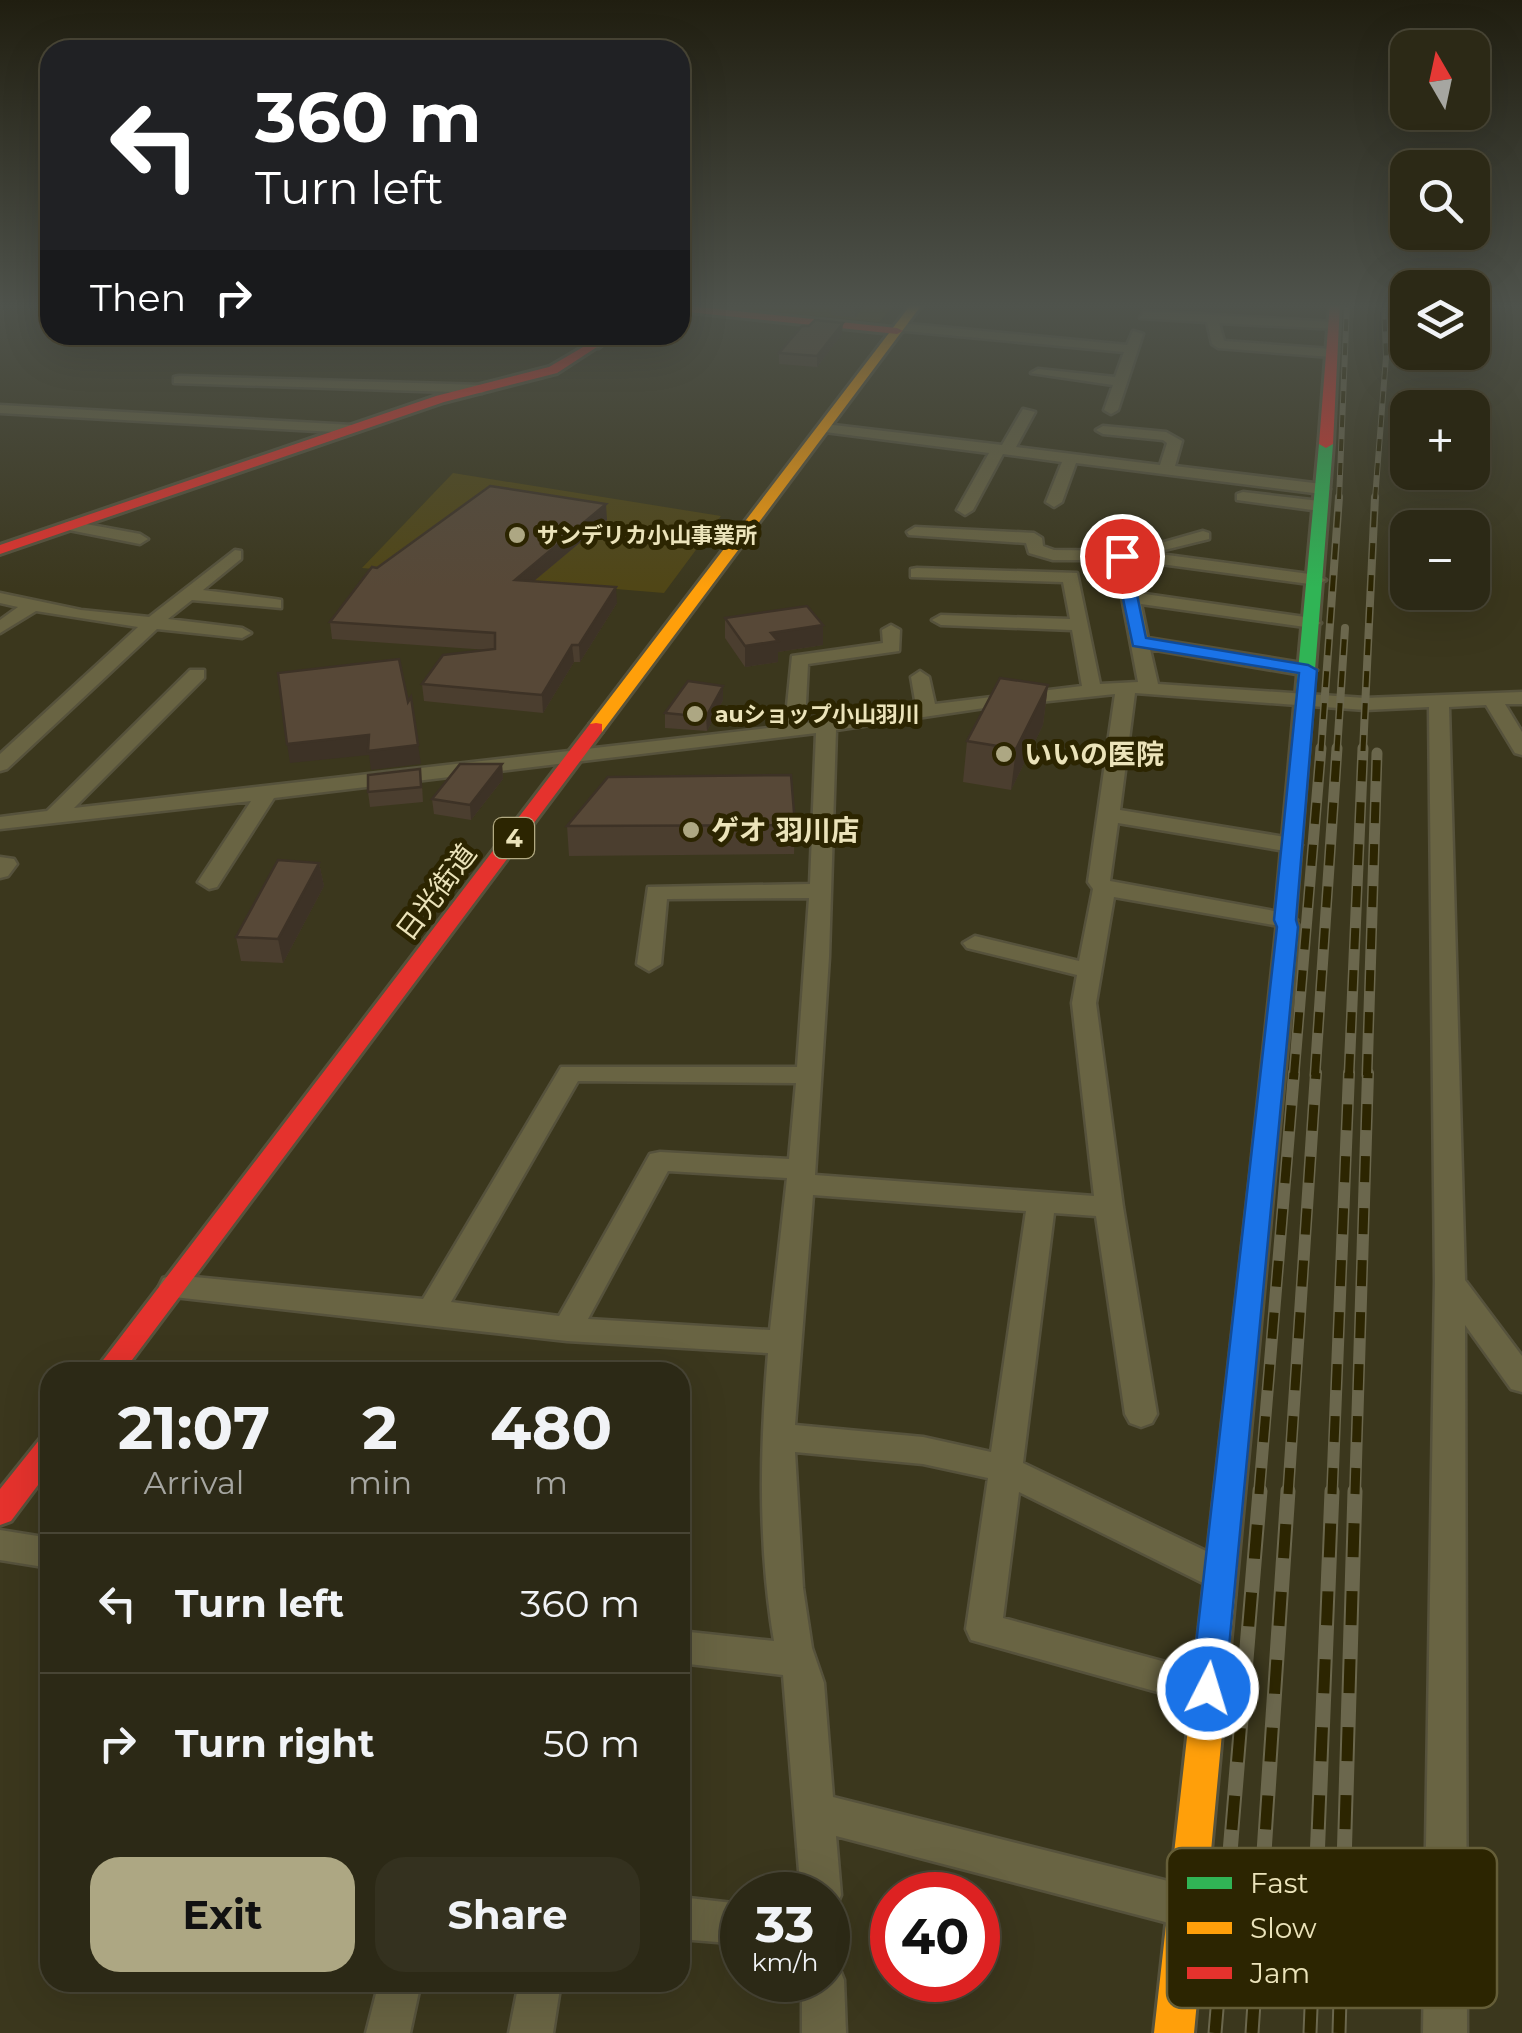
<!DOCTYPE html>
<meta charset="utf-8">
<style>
:root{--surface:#2c2916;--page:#34311f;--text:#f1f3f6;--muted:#a6a6a1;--line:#484535;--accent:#ada783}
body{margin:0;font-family:Montserrat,"Noto Sans JP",sans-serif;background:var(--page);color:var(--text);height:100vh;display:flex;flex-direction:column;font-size:38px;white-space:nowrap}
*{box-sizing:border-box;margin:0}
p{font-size:32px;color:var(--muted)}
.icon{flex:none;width:55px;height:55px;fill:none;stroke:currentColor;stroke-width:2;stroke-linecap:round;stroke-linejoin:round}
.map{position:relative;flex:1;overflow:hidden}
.details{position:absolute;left:40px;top:1362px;width:650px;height:630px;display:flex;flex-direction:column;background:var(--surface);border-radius:30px;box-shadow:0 10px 40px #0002,0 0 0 2px var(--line)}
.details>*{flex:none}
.top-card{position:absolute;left:40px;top:40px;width:650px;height:305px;border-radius:30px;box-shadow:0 10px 40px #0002,0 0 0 2px var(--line);background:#202124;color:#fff;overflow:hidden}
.needle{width:65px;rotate:351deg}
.controls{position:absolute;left:1390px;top:30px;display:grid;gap:20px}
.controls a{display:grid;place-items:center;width:100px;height:100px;border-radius:20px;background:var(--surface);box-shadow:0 10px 40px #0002,0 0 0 2px var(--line);font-size:50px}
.speed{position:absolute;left:720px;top:1872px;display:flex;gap:20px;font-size:50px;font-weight:700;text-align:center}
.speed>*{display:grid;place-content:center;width:130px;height:130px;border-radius:50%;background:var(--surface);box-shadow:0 10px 40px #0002,0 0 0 2px var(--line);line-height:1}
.speed small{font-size:25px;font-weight:400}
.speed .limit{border:15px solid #d22;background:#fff;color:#111}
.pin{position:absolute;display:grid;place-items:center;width:85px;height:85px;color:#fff;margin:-42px;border:5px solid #fff;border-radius:50%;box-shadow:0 2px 10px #0007}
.me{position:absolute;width:110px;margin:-55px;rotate:5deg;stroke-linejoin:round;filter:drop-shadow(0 0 8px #0008)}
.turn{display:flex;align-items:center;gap:35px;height:210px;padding:0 50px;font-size:45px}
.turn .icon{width:130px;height:130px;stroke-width:2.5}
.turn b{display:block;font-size:70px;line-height:85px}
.then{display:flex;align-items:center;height:95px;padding:0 50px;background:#0003;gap:20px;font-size:38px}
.eta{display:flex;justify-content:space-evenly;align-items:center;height:170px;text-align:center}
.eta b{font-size:60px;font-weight:700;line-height:70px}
.button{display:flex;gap:20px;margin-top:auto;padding:20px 50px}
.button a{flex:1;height:115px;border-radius:30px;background:var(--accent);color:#111;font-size:40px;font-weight:700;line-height:115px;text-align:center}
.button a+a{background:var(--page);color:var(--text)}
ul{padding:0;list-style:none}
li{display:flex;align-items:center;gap:30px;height:140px;padding:0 50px;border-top:2px solid var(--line)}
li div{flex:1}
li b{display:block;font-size:38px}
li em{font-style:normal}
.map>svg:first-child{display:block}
.built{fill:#504616}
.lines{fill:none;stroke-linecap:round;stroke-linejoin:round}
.street-casing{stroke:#56523c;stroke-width:5}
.fast-casing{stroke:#56523c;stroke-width:6}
.slow-casing{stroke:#56523c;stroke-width:6}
.jam-casing{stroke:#56523c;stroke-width:6}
.street{fill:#696443;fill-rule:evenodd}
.fast{fill:#30b455;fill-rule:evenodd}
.slow{fill:#ff9f0a;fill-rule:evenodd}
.jam{fill:#e5322d;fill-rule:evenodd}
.rail-far4-casing{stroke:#6b674d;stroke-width:6}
.rail-far3-casing{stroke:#6b674d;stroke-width:8}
.rail-far2-casing{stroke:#6b674d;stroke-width:11}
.rail-far1-casing{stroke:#6b674d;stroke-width:12}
.rail-casing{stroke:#6b674d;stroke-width:15}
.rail-far4{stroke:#2c2501;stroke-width:4;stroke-dasharray:12;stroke-linecap:butt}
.rail-far3{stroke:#2c2501;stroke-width:5;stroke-dasharray:16;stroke-linecap:butt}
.rail-far2{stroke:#2c2501;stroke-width:8;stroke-dasharray:21;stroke-linecap:butt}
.rail-far1{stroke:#2c2501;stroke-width:9;stroke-dasharray:26;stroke-linecap:butt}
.rail{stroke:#2c2501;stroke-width:11;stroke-dasharray:34;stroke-linecap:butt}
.wall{fill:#4b3e2f}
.shaded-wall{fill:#3d3226}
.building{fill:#574837;stroke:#3d3226;stroke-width:2.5}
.route{fill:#1a73e8;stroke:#114b97;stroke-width:2.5}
.poi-dot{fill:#ada783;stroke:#2c2501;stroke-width:4}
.labels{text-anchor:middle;stroke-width:10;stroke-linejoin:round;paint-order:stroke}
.far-poi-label{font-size:22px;font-weight:bold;fill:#ebe3ba;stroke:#2c2501;text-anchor:start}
.shield{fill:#2c2501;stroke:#b2aa82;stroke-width:2.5}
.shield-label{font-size:25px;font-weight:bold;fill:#ebe3ba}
.poi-label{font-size:28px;font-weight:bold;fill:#ebe3ba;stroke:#2c2501;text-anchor:start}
.street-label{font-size:28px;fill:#ebe3ba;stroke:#2c2501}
.key{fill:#2c2501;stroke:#655e38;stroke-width:2.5}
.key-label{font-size:28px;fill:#ebe3ba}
</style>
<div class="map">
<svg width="1522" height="2033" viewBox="0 0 1522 2033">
<rect width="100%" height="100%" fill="#3b371d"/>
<path class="built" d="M739,303H895L879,322L734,308Z
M453,473L721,516L664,593L362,568Z"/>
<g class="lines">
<defs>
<path id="street" d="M1144,311L1333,322L1339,326L1337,329L1219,323L1224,341L1331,349L1338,353L1331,357L1218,348L1212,344L1207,322L1140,318Z
M899,323L1127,345L1133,331L1143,334L1118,410L1111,414L1104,410L1113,385L1031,373L1038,369L1115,377L1124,352L895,330V324Z
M599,335H613L599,348H589V342Z
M179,376L482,385L489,389L482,393L174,383V377Z
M0,405L352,425L359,429L352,433L0,413Z
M1023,409L1035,412L1016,447L1160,465L1167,443L1163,440L1103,434L1096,430L1103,426L1166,432L1182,441L1175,466L1322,484L1330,489L1322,494L1076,463L1062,502L1054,507L1046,502L1062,462L1003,454L973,510L965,515L957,510L989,453L825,432L818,428L825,424L1002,445Z
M1243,492L1320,501L1328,506L1320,511L1237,500V494Z
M70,521L140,534L148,539L140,544L64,529V523Z
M915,527L1034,533L1042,538L1043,546L1054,550L1133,551L1203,531L1209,533V539L1152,553L1317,575L1326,580L1317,585L1131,560L1138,593L1312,618L1321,623L1312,628L1141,604L1148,638L1308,664L1317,670L1308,676L1150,649L1158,684L1365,698L1522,692V704H1505L1522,732V755L1515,753L1486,705L1449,707L1465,1280L1522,1356V1392L1511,1389L1465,1325L1467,2033H1423L1435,1282L1429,707L1365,710L1135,693L1120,810L1291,838L1302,845L1291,852L1118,823L1110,881L1285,913L1297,920L1285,927L1114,897L1096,1003L1123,1207L1157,1414L1152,1423L1141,1427L1130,1423L1125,1414L1096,1216L1054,1213L1023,1463L1231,1563L1237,1574L1231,1585L1219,1589L1207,1585L1019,1492L1003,1618L1221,1677L1227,1689L1221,1701L1208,1706L971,1640L966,1629L988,1478L923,1464L795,1452L803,1588L812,1648L824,1683L833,1797L1188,1886L1203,1892L1209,1907L1203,1922L1188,1928L836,1836L841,1895L835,1909L828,1913V1895H801L783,1675L680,1663V1631L774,1641C758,1545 760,1449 768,1353L567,1341L174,1297L163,1294L159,1286L163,1278L174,1275L423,1299L561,1067H797L809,898L667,899L661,964L649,971L637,964L648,887L810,884L816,733L274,798L217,887L209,889L198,882L251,801L0,829V817L47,811L190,670H204V678L74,808L785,726L792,656L883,643L882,630L891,625L900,630L899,651L808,664L805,723L916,706L911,677L920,671L929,677L935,704L1082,686L1072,630L941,625L932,620L941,615L1070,619L1063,582L911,577V569L917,568L1077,573L1100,684L1138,682L1115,560H1053L1029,553L1026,543L909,535L907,532ZM1115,694L1088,882L1093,889L1079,961L975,936L963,943L967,948L1077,975L1072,1003L1094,1196L815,1175L829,957L836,730L991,707ZM578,1081L796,1083L789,1159L660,1152L650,1154L559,1316L451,1302ZM668,1171L787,1178L770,1330L588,1319ZM813,1195L1026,1211L991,1452L923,1437L795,1425Z
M235,550L241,551V559L203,590L275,599L281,600V608L192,600L168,619L242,628L251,633L242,638L157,629L7,769L0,771V754L138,627L36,611L0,633V620L18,607L0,603V593L81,610L149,617Z
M0,857L14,859L17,864L8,876L0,878Z
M0,1530L50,1538V1568L0,1560Z
M680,1897L742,1904V1944L680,1939Z
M828,1961L838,1965L844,1980L846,2033H802V1980H828Z
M379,1982H421L410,2033H366Z
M519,1982H561L553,2033H509Z"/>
<path id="fast" d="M1326,440L1333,444L1295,920L1299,927L1275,1170L1272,1176H1254L1251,1170L1277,927L1275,920L1319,444Z"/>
<path id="slow" d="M912,303H923L602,732H590V724Z
M1219,1580L1230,1584L1235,1594L1194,2033H1154L1203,1594L1208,1584Z"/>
<path id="jam" d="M1330,303H1340L1333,444L1326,448L1319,444Z
M680,305L897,328L903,331L897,334L680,311Z
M590,343L600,345L557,373L444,402L0,554V545L436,396L549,367Z
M596,723L602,724V732L123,1372H94L590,724Z
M1263,1161L1272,1164L1275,1170L1235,1594L1230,1604L1219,1608L1208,1604L1203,1594L1251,1170L1254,1164Z
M50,1435V1469L11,1521L0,1525V1489L40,1439Z"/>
</defs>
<use href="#street" class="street-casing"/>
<use href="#fast" class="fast-casing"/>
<use href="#slow" class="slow-casing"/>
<use href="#jam" class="jam-casing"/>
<use href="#street" class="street"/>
<use href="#fast" class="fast"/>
<use href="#slow" class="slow"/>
<use href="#jam" class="jam"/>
<defs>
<path id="rail-far4" d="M1339,499L1347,303
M1375,499L1386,357L1384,303"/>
<path id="rail-far3" d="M1321,751L1339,497
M1337,751L1345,628
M1363,751L1375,497"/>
<path id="rail-far2" d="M1294,1075L1321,748
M1315,1075L1337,748
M1349,1075L1363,748
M1367,1075L1377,753"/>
<path id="rail-far1" d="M1259,1494L1294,1073
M1288,1494L1316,1073
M1332,1494L1349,1073
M1355,1494L1368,1073"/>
<path id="rail" d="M1215,2033L1260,1491
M1252,2033L1288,1491
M1310,2033L1332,1491
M1339,2033L1355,1491"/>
</defs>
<use href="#rail-far4" class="rail-far4-casing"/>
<use href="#rail-far3" class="rail-far3-casing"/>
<use href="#rail-far2" class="rail-far2-casing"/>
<use href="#rail-far1" class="rail-far1-casing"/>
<use href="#rail" class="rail-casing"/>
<use href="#rail-far4" class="rail-far4"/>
<use href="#rail-far3" class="rail-far3"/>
<use href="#rail-far2" class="rail-far2"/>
<use href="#rail-far1" class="rail-far1"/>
<use href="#rail" class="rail"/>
</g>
<path class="wall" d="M834,303H866L855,318L831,315L832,305Z
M842,334L817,367L779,364V353Z
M607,520L534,581L617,603L580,662H574L543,713L424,701L422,684L488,650L332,639L330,622L377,568Z
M725,618L823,645L778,652V662L745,667L725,638Z
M1048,685L1043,725L1011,790L963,782L967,741Z
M723,700L707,731L665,728V713Z
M502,764L503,779L471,820L434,814L432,799Z
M422,784L423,802L370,807L368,792Z
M795,825L794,854L569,856L567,826Z
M319,863L324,886L283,963L241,961L236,937Z"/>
<path class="shaded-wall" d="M859,303H866L855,318V307Z
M843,323L842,334L817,367V356Z
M606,504L607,520L516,596L515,580Z
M616,587L617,603L580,662L579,645Z
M823,625V645L778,652V662L745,667V646L771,633Z
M572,645L574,662L543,713L542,695Z
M1048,685L1043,725L1011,790L1016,749Z
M723,686V700L707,731L706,717Z
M369,735L418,745L421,764L371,770L369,755L290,763L287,744Z
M502,764L503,779L471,820L470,805Z
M319,863L324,886L283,963L278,939Z"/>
<path class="building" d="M834,303H859L855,307L832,305Z
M815,320L843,323L817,356L779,353L802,326H809Z
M490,486L606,504L515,580L616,587L579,645H572L542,695L422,684L443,655L495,649V633L330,622L372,567L377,568Z
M807,606L823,625L771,633L778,641L745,646L725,618Z
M399,659L408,702L411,697L418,745L368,751L369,735L287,744L278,673Z
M1000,678L1048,685L1016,749L967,741Z
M688,681L723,686L706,717L665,713Z
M460,764H502L470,805L432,799Z
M420,769L421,787L368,792V775Z
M791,775L795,825L567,826L608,777Z
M278,860L319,863L278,939L236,937Z"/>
<linearGradient id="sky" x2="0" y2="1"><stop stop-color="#201e10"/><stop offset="0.52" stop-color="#4f534c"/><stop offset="1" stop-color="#4f534c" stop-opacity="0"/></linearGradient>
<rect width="1522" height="588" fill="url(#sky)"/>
<path class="route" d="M1122,551L1129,556L1146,638L1308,665L1317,670L1296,920L1298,927L1225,1689L1220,1700L1208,1704L1196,1700L1191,1689L1277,927L1274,920L1299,673L1133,646L1114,556Z"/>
<g class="poi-dot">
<circle cx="517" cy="535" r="10"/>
<circle cx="695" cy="714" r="10"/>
<circle cx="1004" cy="754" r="10"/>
<circle cx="691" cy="830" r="10"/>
</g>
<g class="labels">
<g class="far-poi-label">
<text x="537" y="543">サンデリカ小山事業所</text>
<text x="715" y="722">auショップ小山羽川</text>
</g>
<rect class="shield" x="494" y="818" width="40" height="40" rx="8"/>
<g class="shield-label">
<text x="514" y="847">4</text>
</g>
<g class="poi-label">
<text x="1024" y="764">いいの医院</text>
<text x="711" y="840">ゲオ 羽川店</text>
</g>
<g class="street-label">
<text transform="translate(436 892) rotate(-53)" y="10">日光街道</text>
</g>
</g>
<rect x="1167" y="1848" width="330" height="160" rx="15" class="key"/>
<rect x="1187" y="1877" width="45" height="12" fill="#30b455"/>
<rect x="1187" y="1922" width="45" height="12" fill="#ff9f0a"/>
<rect x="1187" y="1967" width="45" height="12" fill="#e5322d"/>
<g class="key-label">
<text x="1250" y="1893">Fast</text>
<text x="1250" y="1938">Slow</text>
<text x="1250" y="1983">Jam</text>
</g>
</svg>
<div class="controls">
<a><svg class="needle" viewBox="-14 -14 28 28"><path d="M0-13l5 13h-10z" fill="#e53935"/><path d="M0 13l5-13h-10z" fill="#a6a6a1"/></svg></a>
<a><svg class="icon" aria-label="search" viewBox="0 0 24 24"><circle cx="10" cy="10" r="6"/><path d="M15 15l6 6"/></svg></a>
<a><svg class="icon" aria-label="layers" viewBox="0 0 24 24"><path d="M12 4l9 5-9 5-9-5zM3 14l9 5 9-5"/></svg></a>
<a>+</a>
<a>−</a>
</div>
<div class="speed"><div>33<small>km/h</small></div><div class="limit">40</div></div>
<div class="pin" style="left:1122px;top:556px;background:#d93025"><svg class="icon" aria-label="arrive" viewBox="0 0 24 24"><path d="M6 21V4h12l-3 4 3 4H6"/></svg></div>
<svg class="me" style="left:1208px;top:1689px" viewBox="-20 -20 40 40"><circle r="17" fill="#1a73e8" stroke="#fff" stroke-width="3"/><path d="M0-11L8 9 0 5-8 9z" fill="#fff"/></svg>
<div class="top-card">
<div class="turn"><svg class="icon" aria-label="left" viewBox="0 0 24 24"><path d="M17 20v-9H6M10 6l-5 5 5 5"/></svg><div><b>360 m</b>Turn left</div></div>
<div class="then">Then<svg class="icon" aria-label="right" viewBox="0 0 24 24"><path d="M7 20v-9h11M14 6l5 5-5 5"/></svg></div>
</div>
<section class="details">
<div class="eta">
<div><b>21:07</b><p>Arrival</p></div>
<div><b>2</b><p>min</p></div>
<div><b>480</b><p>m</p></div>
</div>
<ul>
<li><svg class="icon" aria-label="left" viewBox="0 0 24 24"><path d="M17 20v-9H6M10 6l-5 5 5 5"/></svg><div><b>Turn left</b></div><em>360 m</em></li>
<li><svg class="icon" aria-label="right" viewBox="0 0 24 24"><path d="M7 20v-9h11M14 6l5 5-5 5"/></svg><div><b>Turn right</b></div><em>50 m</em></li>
</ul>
<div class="button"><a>Exit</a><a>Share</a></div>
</section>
</div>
